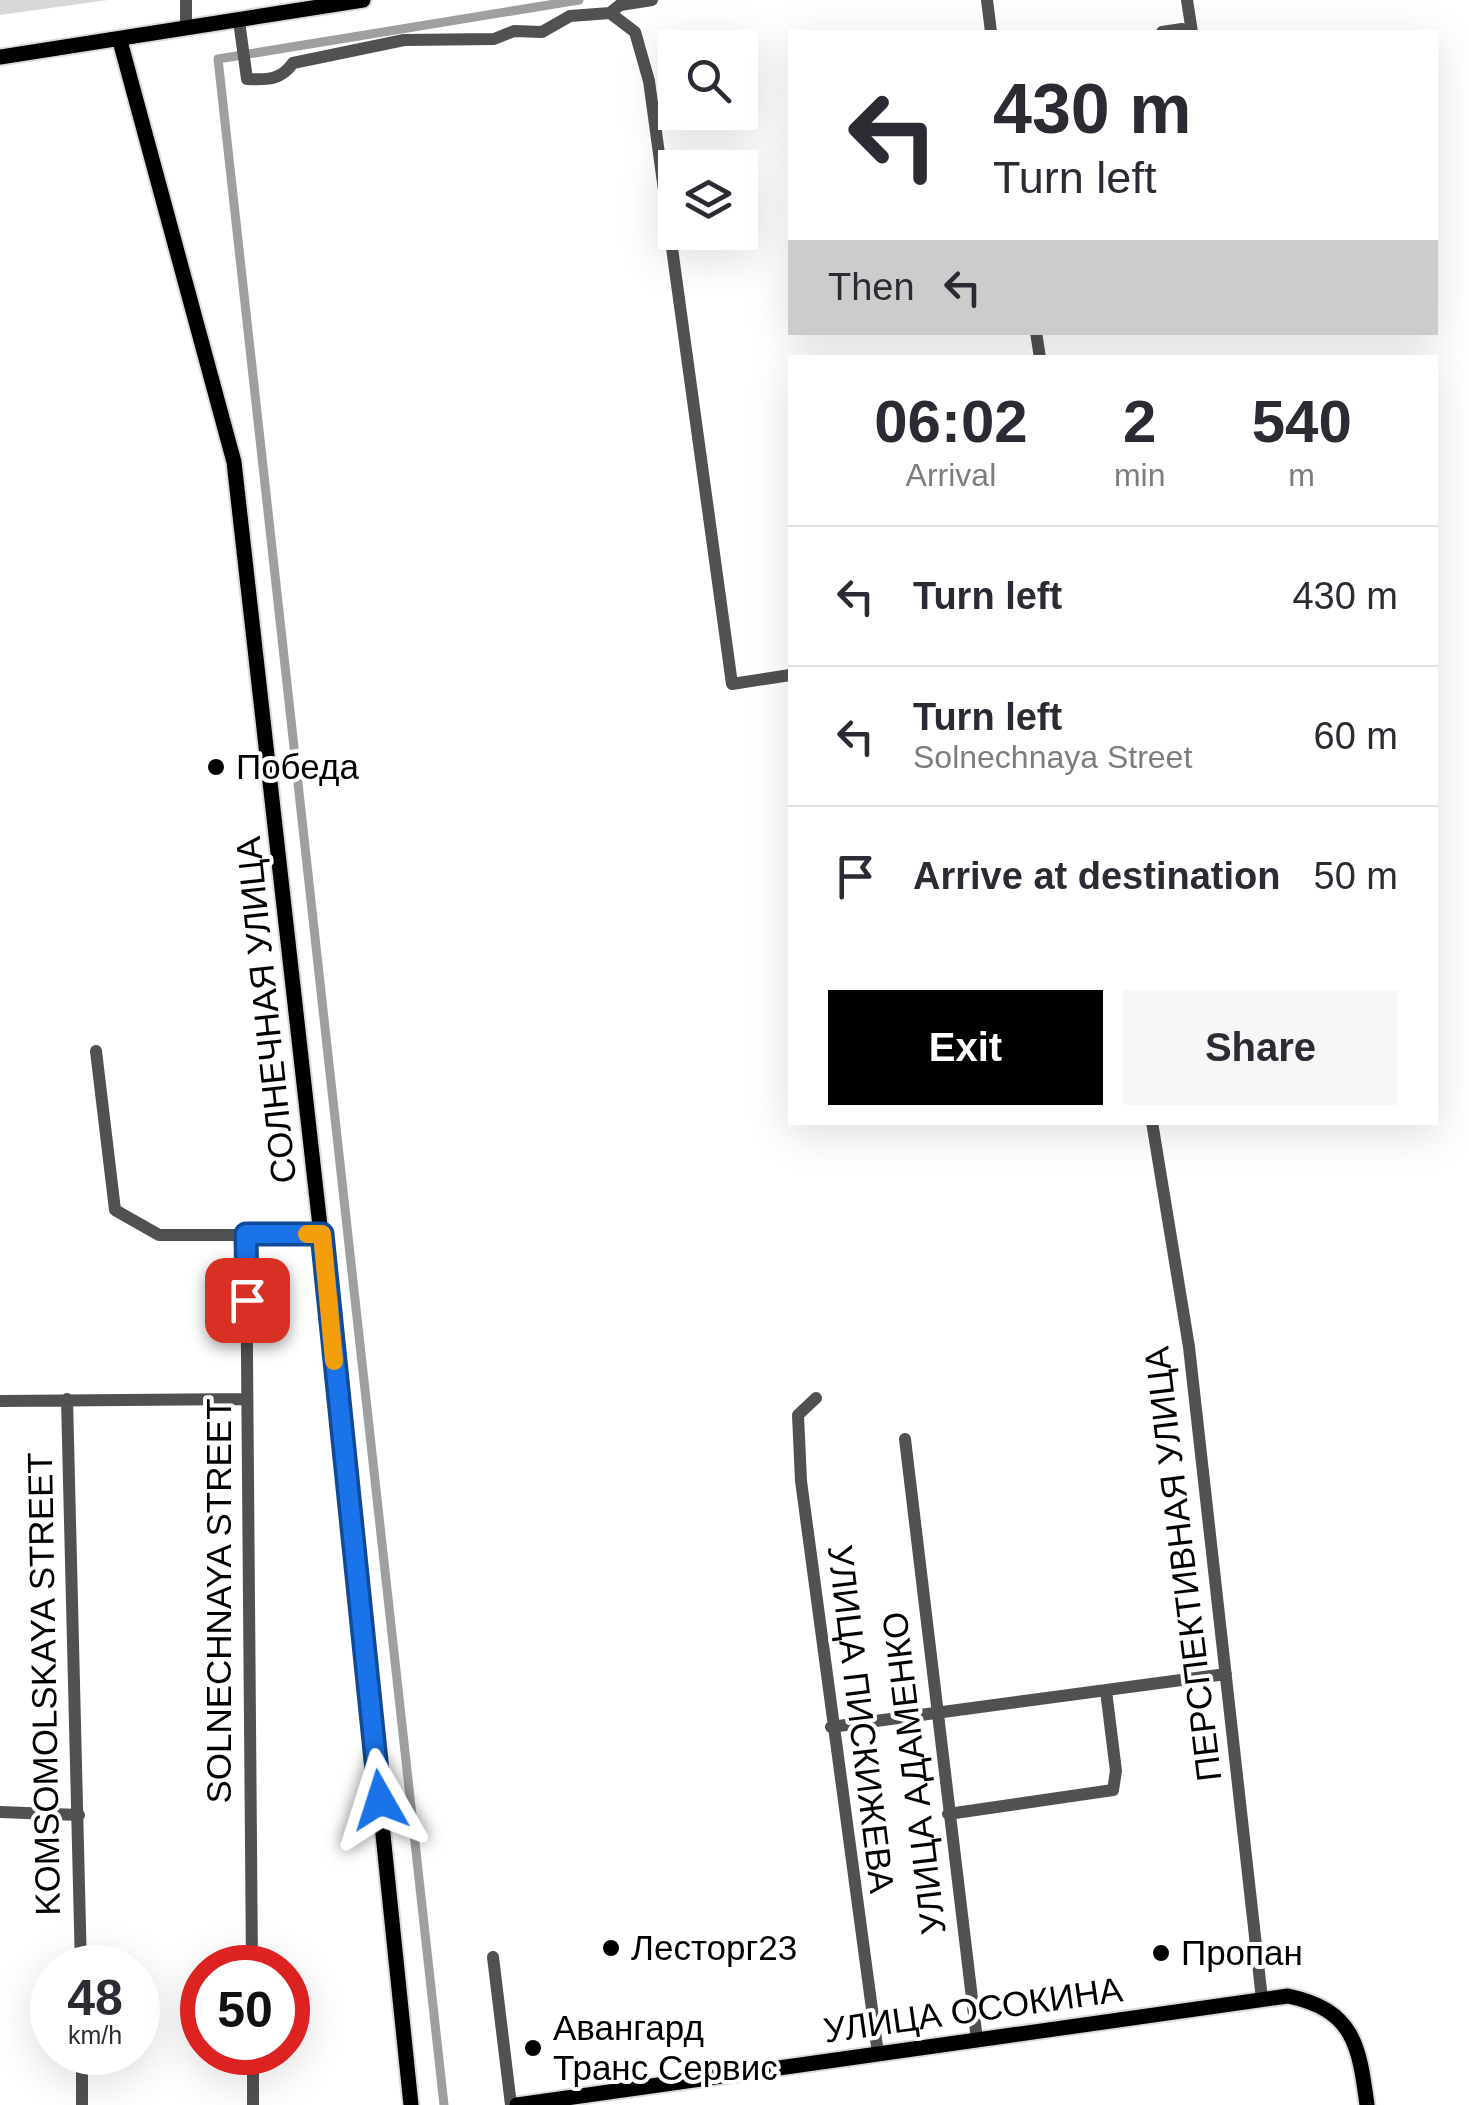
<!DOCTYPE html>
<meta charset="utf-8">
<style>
:root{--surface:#fff;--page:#f7f7f7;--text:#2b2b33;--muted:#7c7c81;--line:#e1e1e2;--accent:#000}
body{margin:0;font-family:Arial,sans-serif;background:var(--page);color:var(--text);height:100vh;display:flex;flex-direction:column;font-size:38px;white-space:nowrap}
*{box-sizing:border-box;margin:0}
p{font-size:32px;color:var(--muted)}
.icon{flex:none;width:55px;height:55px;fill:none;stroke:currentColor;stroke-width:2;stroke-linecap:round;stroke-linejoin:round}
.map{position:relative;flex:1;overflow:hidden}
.details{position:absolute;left:788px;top:355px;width:650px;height:770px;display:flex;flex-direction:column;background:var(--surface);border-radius:0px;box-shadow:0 10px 40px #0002}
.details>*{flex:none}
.top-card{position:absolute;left:788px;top:30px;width:650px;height:305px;border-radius:0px;box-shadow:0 10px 40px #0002;background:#fff;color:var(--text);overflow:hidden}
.tools{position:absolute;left:658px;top:30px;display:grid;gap:20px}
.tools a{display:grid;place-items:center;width:100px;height:100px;border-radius:0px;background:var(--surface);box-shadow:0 10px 40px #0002;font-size:50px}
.speed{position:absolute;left:30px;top:1945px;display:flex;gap:20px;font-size:50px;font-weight:700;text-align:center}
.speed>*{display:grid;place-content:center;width:130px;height:130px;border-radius:50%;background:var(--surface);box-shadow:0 10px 40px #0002;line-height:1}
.speed small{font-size:25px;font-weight:400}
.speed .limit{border:15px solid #d22;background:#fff;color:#111}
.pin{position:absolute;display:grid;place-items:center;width:85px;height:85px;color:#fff;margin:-42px;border-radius:20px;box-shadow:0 5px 15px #0006}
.me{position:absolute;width:110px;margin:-55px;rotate:354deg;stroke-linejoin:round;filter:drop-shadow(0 0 8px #0008)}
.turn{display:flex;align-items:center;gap:35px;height:210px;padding:0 40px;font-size:45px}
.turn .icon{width:130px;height:130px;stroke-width:2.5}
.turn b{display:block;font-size:70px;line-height:85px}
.then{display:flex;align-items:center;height:95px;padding:0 40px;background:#0003;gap:20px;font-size:38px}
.eta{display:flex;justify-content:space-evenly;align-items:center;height:170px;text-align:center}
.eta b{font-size:60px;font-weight:800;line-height:70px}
.button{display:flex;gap:20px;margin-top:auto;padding:20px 40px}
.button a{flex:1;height:115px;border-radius:0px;background:var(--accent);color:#fff;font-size:40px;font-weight:800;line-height:115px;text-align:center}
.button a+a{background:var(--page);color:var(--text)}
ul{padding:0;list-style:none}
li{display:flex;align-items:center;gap:30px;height:140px;padding:0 40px;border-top:2px solid var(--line)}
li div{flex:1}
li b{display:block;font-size:38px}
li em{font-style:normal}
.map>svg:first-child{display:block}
.green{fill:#d8d8d8}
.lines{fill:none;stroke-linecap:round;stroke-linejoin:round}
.canal{stroke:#9f9f9f;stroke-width:9}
.major-casing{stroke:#dbdbdb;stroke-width:19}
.minor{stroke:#515151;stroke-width:12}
.major{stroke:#000;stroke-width:15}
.route-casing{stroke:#114b97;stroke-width:25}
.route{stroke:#1a73e8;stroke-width:18}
.slow{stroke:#f59e0b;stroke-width:18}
.poi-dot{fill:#000;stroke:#fff;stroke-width:4}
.labels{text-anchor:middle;stroke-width:8;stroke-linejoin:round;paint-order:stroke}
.poi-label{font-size:35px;fill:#000;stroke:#fff;text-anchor:start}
.street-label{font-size:35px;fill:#000;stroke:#fff}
</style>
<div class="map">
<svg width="1469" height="2105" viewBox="0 0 1469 2105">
<rect width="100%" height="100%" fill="#fff"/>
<path class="green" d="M0,0H108L0,15Z"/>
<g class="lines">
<path class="canal" d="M444,2105L218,59L579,0"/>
<defs>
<path id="major" d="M120,41L234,462L321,1235L411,2105
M0,57L363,0
M517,2105L1288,1996C1354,2010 1359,2045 1367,2105"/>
</defs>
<use href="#major" class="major-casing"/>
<path class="minor" d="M186,0V27
M987,0L991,32
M1187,0L1192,32
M610,13L620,5L652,0
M239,21L247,79C268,80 281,80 293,63L404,40L494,39L514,31L542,32L570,16L610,13L635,32L649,81L732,684L790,675
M1162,32L1182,29
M1036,332L1040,358
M96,1051L115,1210L159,1235H321
M1152,1122L1189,1347L1262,1999
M246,1234L252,1968
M816,1398L798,1415L801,1481L878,2054
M67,1399L81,1968
M0,1401L247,1399
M905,1439L977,2040
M831,1727L1226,1674
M0,1812L79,1815
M948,1814L1113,1790L1116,1771L1106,1691
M493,1957L511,2105
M82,2052V2105
M253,2052V2105"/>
<use href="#major" class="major"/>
</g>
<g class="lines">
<defs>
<path id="route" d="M247,1300L246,1234H322L380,1800"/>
</defs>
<use href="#route" class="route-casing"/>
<use href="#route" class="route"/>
<path class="slow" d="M307,1234H322L334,1361"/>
</g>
<g class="poi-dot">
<circle cx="216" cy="767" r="10"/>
<circle cx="611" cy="1948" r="10"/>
<circle cx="1161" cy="1953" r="10"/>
<circle cx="533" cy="2048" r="10"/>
</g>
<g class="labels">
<g class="poi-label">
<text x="236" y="779">Победа</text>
<text x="631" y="1960">Лесторг23</text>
<text x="1181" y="1965">Пропан</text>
<text x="553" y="2040">Авангард<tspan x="553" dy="40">Транс Сервис</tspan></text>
</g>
<g class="street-label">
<text transform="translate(266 1010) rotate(-96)" y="12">СОЛНЕЧНАЯ УЛИЦА</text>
<text transform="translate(1183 1564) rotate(-97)" y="12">ПЕРСПЕКТИВНАЯ УЛИЦА</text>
<text transform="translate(219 1601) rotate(-90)" y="12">SOLNECHNAYA STREET</text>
<text transform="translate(44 1684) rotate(-91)" y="12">KOMSOMOLSKAYA STREET</text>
<text transform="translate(861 1719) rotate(83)" y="12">УЛИЦА ПИСКИЖЕВА</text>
<text transform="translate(914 1773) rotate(-97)" y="12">УЛИЦА АДАМЕНКО</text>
<text transform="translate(973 2010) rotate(-8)" y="12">УЛИЦА ОСОКИНА</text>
</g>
</g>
</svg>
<div class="tools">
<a><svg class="icon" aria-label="search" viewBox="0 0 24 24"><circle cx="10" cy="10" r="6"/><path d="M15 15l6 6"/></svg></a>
<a><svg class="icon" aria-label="layers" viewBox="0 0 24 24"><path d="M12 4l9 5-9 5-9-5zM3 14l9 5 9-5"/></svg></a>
</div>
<div class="speed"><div>48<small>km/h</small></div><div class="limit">50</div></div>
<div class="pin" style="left:247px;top:1300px;background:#d93025"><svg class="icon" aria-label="arrive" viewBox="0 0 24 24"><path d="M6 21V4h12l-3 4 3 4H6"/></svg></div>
<svg class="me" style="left:380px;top:1800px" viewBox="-20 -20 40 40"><path d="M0-17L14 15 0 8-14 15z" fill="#1a73e8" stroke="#fff" stroke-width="4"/></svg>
<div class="top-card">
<div class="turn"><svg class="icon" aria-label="left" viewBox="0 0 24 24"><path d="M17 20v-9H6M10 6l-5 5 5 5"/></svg><div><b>430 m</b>Turn left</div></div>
<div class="then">Then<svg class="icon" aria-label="left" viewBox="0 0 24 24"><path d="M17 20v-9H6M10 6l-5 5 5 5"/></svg></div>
</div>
<section class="details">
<div class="eta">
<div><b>06:02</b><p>Arrival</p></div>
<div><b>2</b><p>min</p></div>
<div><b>540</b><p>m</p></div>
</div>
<ul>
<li><svg class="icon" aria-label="left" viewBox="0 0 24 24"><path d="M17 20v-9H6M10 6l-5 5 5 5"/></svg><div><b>Turn left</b></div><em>430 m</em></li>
<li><svg class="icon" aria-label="left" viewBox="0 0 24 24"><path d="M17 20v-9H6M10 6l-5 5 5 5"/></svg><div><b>Turn left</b><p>Solnechnaya Street</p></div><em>60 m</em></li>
<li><svg class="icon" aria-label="arrive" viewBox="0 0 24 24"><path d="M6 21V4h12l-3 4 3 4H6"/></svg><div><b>Arrive at destination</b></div><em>50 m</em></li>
</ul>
<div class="button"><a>Exit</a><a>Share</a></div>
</section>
</div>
